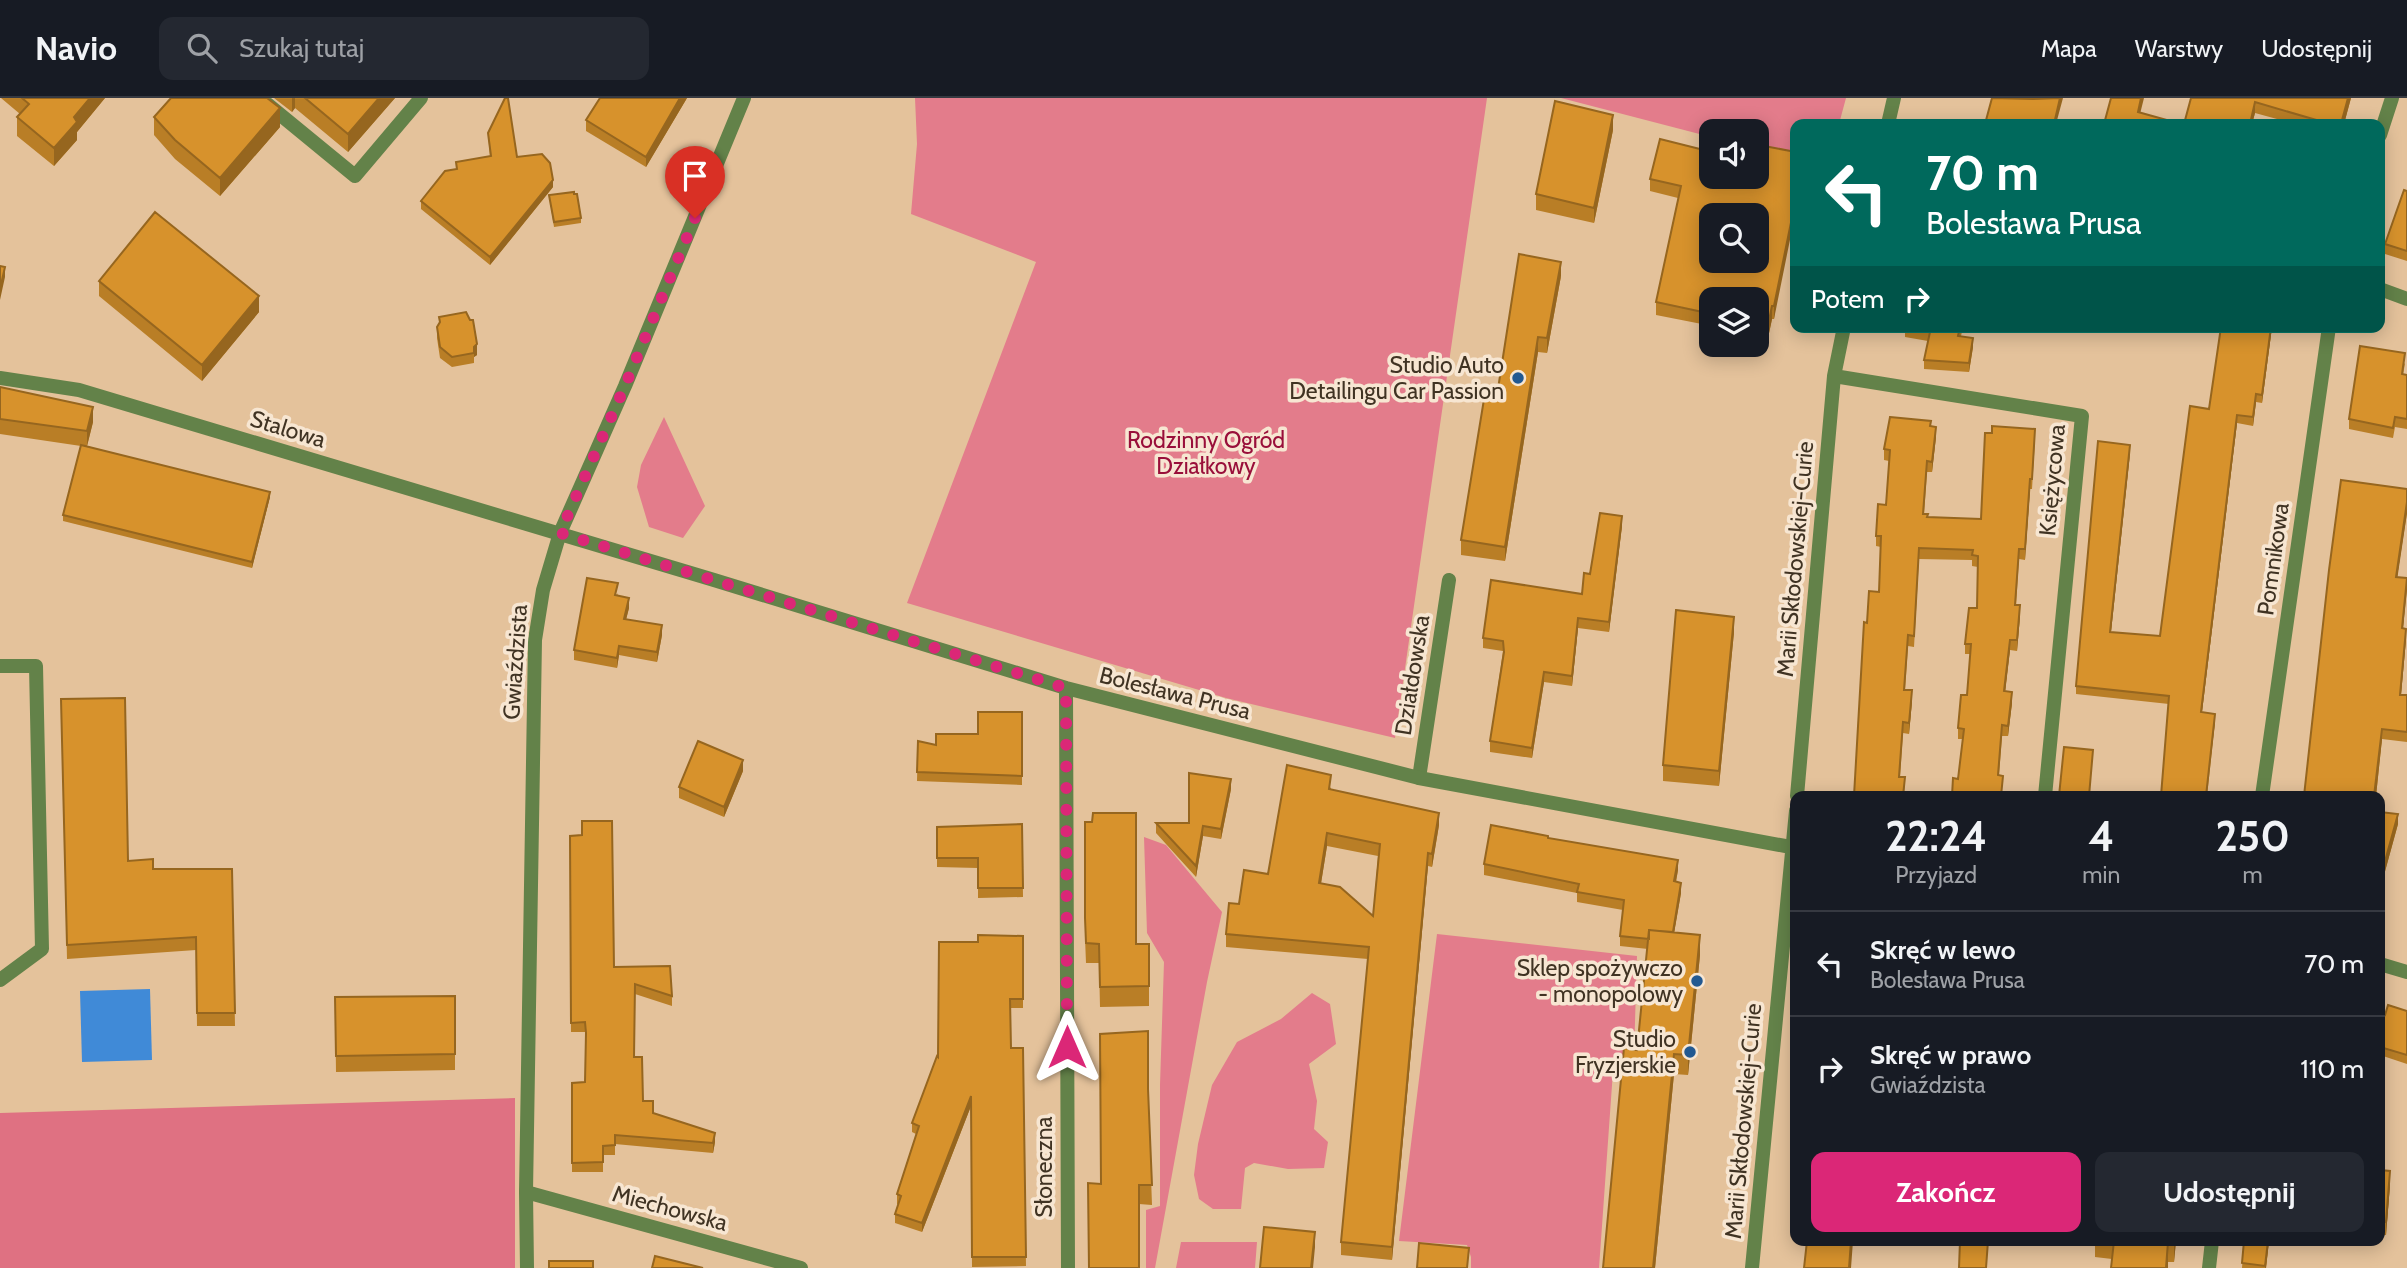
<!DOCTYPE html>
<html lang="pl">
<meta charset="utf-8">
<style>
:root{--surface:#171b24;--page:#242831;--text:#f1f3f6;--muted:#9ea1a6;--line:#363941;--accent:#db2777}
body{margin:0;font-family:Cabin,sans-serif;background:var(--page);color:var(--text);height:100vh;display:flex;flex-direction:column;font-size:26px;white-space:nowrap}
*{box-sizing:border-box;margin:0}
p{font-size:23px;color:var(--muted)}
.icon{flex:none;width:38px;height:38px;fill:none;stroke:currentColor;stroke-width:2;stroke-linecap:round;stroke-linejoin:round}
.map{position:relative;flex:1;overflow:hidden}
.side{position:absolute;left:1790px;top:693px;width:595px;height:455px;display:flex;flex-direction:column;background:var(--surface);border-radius:14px;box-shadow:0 4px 18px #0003}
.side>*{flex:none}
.banner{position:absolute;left:1790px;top:21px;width:595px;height:214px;border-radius:14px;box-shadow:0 4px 18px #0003;background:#00695c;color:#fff;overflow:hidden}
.buttons{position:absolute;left:1699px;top:21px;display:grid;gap:14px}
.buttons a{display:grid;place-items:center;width:70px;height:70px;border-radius:14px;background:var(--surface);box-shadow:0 4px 18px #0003;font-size:35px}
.pin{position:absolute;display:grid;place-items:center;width:60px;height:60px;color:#fff;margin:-72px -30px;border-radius:50% 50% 50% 0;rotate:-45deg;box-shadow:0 0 7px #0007}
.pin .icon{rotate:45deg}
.me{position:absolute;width:77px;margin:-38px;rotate:0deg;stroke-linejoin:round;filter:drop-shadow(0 0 5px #0008)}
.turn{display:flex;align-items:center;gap:24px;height:147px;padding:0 21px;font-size:32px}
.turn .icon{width:91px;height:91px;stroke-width:2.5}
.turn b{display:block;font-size:49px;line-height:60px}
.then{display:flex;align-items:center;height:66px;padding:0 21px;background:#0003;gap:14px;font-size:26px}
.eta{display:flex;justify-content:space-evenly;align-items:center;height:119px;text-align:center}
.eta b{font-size:42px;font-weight:700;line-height:49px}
.primary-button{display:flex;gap:14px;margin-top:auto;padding:14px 21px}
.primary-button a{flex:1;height:80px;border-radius:14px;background:var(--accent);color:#fff;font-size:28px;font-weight:700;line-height:80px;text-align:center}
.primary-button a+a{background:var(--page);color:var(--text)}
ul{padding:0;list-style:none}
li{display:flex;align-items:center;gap:21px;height:105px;padding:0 21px;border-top:2px solid var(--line)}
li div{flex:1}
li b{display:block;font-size:26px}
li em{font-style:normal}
header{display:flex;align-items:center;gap:42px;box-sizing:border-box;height:98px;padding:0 35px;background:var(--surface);border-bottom:2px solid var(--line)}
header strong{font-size:33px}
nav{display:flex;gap:38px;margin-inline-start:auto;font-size:24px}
.search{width:490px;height:63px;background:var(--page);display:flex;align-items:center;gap:18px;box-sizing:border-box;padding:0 24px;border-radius:14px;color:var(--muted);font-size:26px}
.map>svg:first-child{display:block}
.green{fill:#e37c8b}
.forest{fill:#df7182}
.water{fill:#408ad7}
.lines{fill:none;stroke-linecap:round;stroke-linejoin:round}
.lane{stroke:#638249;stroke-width:14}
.street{stroke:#638249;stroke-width:14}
.wall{fill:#b97e26;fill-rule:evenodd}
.shaded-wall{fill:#96661f}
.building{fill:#d7922c;stroke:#96661f;stroke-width:2;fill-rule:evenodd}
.route{stroke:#db2777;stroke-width:12;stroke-dasharray:0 21.6}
.poi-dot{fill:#225991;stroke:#f7e6d2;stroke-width:2.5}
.labels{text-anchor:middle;stroke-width:7;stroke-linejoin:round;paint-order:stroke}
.poi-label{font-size:23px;fill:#403323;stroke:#f7e6d2;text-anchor:end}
.street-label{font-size:23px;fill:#403323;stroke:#f7e6d2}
.park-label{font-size:23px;fill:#990f3a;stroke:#f7e6d2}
</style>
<header>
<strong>Navio</strong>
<div class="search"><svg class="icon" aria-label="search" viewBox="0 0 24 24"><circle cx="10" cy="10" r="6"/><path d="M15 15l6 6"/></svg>Szukaj tutaj</div>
<nav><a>Mapa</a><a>Warstwy</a><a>Udostępnij</a></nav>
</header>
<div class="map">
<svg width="2407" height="1170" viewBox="0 0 2407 1170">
<rect width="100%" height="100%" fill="#e4c29b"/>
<path class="green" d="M915,0H1487L1395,640L1226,600L907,505L1036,164L911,116L917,46Z
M1561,0H1846L1839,26H1796L1795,61L1757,51V33H1712L1711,39Z
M664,319L705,408L683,440L649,429L637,389L641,367Z
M1144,739L1166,747L1222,814L1207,884L1155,1170H1146V1112L1160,1108V987L1164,864L1147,835Z
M1437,836L1637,858L1634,957L1614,959L1599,1170H1471V1159L1467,1147L1399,1143Z
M1312,895L1330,906L1336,946L1309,966L1317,1003L1314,1031L1328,1044L1324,1070L1288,1071L1254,1065L1245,1070L1241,1111H1213L1199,1101L1194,1077L1198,1046L1212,987L1237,944L1281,921Z
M1181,1144H1257L1255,1170H1176Z"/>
<path class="forest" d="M515,1000V1170H0V1015Z"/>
<path class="water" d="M150,891L152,962L82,964L80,893Z"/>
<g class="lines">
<path class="lane" d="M260,0L355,78L421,0
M0,568H36L42,851L0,882
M1419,680L1449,482"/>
<path class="street" d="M1888,26L1894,0
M2380,37L2392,0
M2380,191L2407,201
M1834,278L2082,318L2045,698
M0,280L79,292L714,482L1066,590L1419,680L1796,750
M1066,590L1068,1170
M1797,698L1834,278L1844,229
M2262,698L2329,229
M2380,866L2407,874
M526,1094L801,1170
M527,1170L526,1094L535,542L543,492L560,435L625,288L744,0
M1752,1170L1796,713
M2209,1170L2212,1143"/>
</g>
<path class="wall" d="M1,0H105L77,34V42L54,68L17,38V19L20,16Z
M274,0H395L348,54L295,10L292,14Z
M687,0L646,69L586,33V22Z
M2191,0H2351L2344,26H2295L2255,15L2252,26H2184Z
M154,19L280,29L220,98L175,61L154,37Z
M1613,32L1594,125L1536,112V96Z
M488,35L553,89L490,167L421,111V103L456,72V64L490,59Z
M1796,54L1774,221H1772L1768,240L1757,238V201H1712V228L1656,217V204L1678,100L1650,93V81L1761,66Z
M2407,93V163L2385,156V146Z
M574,96L581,120V125L554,129L549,97Z
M1561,178L1547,255L1538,254L1505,463L1461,457V442L1498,291Z
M99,183L259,214L202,283L99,198Z
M439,219L477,257L474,259V265L452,269L440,260L437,240V229L439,226Z
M1905,229H1963L1961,238L1973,249L1969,274L1924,271V262L1928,243L1905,239Z
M2221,229H2272L2262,305L2256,304L2253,328L2237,325L2202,614L2215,624L2207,698H2161L2169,606L2076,596V588L2130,355L2111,534L2160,538L2209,311Z
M2405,265L2403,277H2407V331L2395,329L2393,340L2349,331V321Z
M0,289L93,324L87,348L270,399L252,470L63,423V417L81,348L0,336Z
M1931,328L1936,339L1932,374H1927L1924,416L1927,419L1981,421L2035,342L2032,391H2030L2025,462L2019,461L2016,507L2020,518L2017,553L2010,552L2005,594L2012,605L2008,638H2002L1999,677L2003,688L1958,681L1963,641H1958V630L1967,597L1971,556H1965V546L1977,510L1978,469L1972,468V462L1919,461L1914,549L1908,548L1905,592L1912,603L1909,636L1903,635L1900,679H1905L1904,698H1854L1867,525L1879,494L1881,449L1876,448V438L1886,407L1889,363L1884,362V351Z
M2407,391V415L2397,479L2407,480L2403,530L2406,541L2401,597H2407V644L2382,641L2376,698H2304Z
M1622,428L1609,534L1578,530L1572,588L1544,584L1532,660L1490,654V643L1503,553L1483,550V540L1582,496L1590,476Z
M618,495L617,498L629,510L626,521L662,537L657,564L619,557L617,570L574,562V552Z
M1734,534L1719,688L1663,683V667Z
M61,601L128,763L153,771H232L235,928H197L196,852L67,861Z
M1022,614V687L917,683L918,643L936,647L978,636Z
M743,673L724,719L679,700V689Z
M1331,689V692L1439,727L1432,769L1428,768L1392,1162L1341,1157V1144L1368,861L1226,849V836L1239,806L1268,776ZM1327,748L1378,758L1373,818L1321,785Z
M1231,691L1221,741L1203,738L1196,779L1156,735V725H1189Z
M2380,714L2398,726L2384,777L2380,776Z
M1085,724L1136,846H1149V908L1100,909L1099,865H1086L1085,840Z
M1022,726L1023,799L978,800V770L937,769V729Z
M570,738L614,869L672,898V908L635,896L634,959L643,1003L653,1015L715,1044L713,1055L615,1046V1057H603V1074H572V985L585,984L586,943L585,934H571Z
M1548,740L1678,772L1676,784L1681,795L1674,835L1700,857L1688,977L1674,976L1655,1170H1603L1637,952L1648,851L1620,848V838L1623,812L1577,804V795L1484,777V766Z
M1023,838V910H1010L1011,950H1023L1026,1168L972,1169L971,1008L922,1134L895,1125V1116L898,1106H897V1096L916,1036L912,1034V1025L938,959L978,844Z
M455,898V972L336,974L335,899Z
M2407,913V966L2380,957V916L2385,917Z
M1148,994L1152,1107L1139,1106L1101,1086Z
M2380,1072L2390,1087L2386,1137H2380Z
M2095,1143H2176L2174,1164H2168V1170H2111L2112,1161L2095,1159Z
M2244,1143H2269L2266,1170H2242Z"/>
<path class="shaded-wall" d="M90,0H105L77,34V42L54,68V50L74,19Z
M292,0H295V10L292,14Z
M379,0H395L348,54V36Z
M680,0H687L646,69V59Z
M2060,0H2063L2056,26H2054Z
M2141,0H2144L2138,24V14Z
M2348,0H2351L2344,26H2341Z
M2255,4V15L2252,26H2250Z
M280,10V29L220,98V80Z
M1613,17V32L1594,125V110Z
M553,82V89L490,167V159Z
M1796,100V112L1774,221V208Z
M1561,164V178L1547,255V240Z
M5,169V179L0,202V191Z
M259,198V214L202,283V267Z
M1772,208V221L1768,240V227Z
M2271,229H2272L2262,305V297Z
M1538,239V254L1505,463V449Z
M1973,240V249L1969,274V265Z
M477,246V257L474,259V249Z
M2256,296V304L2253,328V319Z
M93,309V324L87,348V333Z
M2237,317V325L2201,622V614Z
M1936,329V339L1932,374V364Z
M2130,347V355L2110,543V534Z
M2030,381V391L2025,462V451Z
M270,394V399L252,470V464Z
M2407,404V415L2396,489V479Z
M1622,418V428L1609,534V524Z
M2407,481V492L2402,540V530Z
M629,500V510L624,530V521Z
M2020,507V518L2017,553V542Z
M1734,519V534L1719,688V673Z
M1578,520V530L1572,588V578Z
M662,527V537L657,564V554Z
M2406,531V541L2400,607V597Z
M2010,542V552L2004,604V593Z
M619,548V557L617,570V560Z
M1544,574V584L1532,660V650Z
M1912,592V603L1909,636V625Z
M2012,594V605L2008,638V628Z
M2215,616V624L2206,698Z
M2382,631V641L2376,698H2374Z
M743,662V673L724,719V709Z
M1231,681V691L1221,741V731Z
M1439,715V727L1432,769V756Z
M2398,716V726L2384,777V767Z
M1203,728V738L1196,779V768Z
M1327,735V748L1319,798V785Z
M1428,755V768L1392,1162V1149Z
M1678,762V772L1674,793V783Z
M1681,785V795L1671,853V843Z
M1700,837V857L1688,977V957Z
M1674,956V976L1655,1170H1653Z
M971,998V1008L922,1134V1125Z
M715,1035V1044L713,1055V1045Z
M2390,1073V1087L2386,1137V1124Z
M1315,1134V1149L1313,1170H1311Z
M1851,1143H1853L1851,1170H1849Z
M2174,1143H2176L2174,1164Z
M2268,1143H2269L2266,1170H2265Z
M2168,1144V1170H2166Z"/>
<path class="building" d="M22,0H90L74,19L77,24L54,50L17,19L29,6Z
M171,0H267L280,10L220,80L175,42L154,19Z
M305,0H379L348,36Z
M505,0H508L517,59L542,56L550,65L553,82L490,159L421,103L445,73L457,71L456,64L491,58L488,35Z
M600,0H680L646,59L586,22Z
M1992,0L2033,1L2060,0L2054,26H1985Z
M2111,0H2141L2138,14L2181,26H2104Z
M2191,0H2348L2341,26H2330L2255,4L2250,26H2184Z
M1555,3L1613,17L1594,110L1536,96Z
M1660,41L1712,54V79H1757V65L1761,66L1764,48L1796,54V100L1774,208H1772L1768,227L1757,225V201H1712V216L1656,204L1681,88L1650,81ZM1712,117H1757V163H1712Z
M2404,92L2407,93V153L2385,146Z
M574,94V96H577L581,120L554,124L549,97Z
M155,114L259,198L202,267L99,183Z
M1519,156L1561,164L1547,240L1538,239L1505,449L1461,442L1486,289L1498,291Z
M0,168L5,169L0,191Z
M466,214L470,222H473L477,246L474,249V255L452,259L440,249L437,229L440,224L439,219Z
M1906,229H1960L1958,238L1973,240L1969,265L1924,262L1930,234Z
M2221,229H2271L2262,297L2256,296L2253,319L2237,317L2201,614L2215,616L2206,698H2161L2169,598L2076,588L2098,343L2130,347L2110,534L2160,538L2190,308L2209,311Z
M2360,248L2405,255L2402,276L2407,277V321L2395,319L2393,330L2349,321Z
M0,289L93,309L87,333L0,321Z
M1890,319L1931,323L1930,328L1936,329L1932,364L1927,363L1923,416H1928L1927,419L1981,421L1985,335H1992V328L2035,331L2032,381H2030L2025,451H2019L2015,507H2020L2017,542H2010L2004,593L2012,594L2008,628L2002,627L1998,677L2003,678L2001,698H1952L1953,680L1958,681L1964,631L1958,630L1961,597H1967L1971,546H1965L1969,510H1977L1978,458L1972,457L1973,452L1919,450L1914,538L1908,537L1904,592H1912L1909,625L1903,624L1899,679H1905L1903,698H1854L1864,524L1867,525L1869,493L1879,494L1881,438H1876L1878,406L1886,407L1890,352L1884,351Z
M81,347L270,394L252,464L63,417Z
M2341,382L2407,391V404L2396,479L2407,480L2402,530L2406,531L2400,597H2407V634L2382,631L2374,698H2304L2329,472Z
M1600,415L1622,418L1609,524L1578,520L1572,578L1544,574L1532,650L1490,643L1504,554L1503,543L1483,540L1491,482L1582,496L1584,475L1590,476Z
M587,480L618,485L615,497L629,500L624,521L662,527L657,554L619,548L617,560L574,552Z
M1676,512L1734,519L1719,673L1663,667Z
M125,600L128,763L153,761V771H232L235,915H197L196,839L67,847L61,601Z
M978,614H1022V678L917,674L918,643L936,647V636H978Z
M698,643L743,662L724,709L679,689Z
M2064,649L2093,652L2089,698H2059Z
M1287,667L1331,677L1329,691L1439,715L1432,756L1428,755L1392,1149L1341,1144L1369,849L1226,836L1229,805L1239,806L1244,772L1268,776ZM1327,735L1380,746L1373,818L1340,789L1319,785Z
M1189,675L1231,681L1221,731L1203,728L1196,768L1156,725H1189Z
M2380,714L2398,716L2384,767L2380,766Z
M1093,715H1136V846H1149V888L1100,889L1099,846L1086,845L1085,820V724H1092Z
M582,723H612L614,869L670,868L672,898L635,886L634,959H642L643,1003H653V1015L715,1035L713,1045L615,1037V1047L603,1048V1064L572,1065V985L585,984L586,935L585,924L571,925L570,738L582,737Z
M1022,726L1023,790H978V760H937V729Z
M1491,727L1548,738V740L1678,762L1674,783L1681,785L1673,834L1649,832V841L1620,838L1624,802L1577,794L1579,786L1484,766Z
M1649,832L1700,837L1688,957L1674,956L1653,1170H1603L1624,950L1637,952Z
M978,837L1023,838V901H1010L1011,950H1023L1026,1159H972L971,998L922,1125L895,1116L901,1098L897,1096L919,1028L912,1025L937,958L938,959L939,844H978Z
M455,898V956L336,958L335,899Z
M2388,907L2407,913V957L2380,949V916L2385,917Z
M1148,933V991L1152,1087H1139V1170H1089L1088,1085L1101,1086L1100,936Z
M2380,1072L2390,1073L2386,1124L2380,1123Z
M1264,1129L1315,1134L1311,1170H1260Z
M1807,1143H1851L1849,1170H1804Z
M1960,1143H1988L1986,1170H1959Z
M2114,1143H2174V1145L2168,1144L2166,1170H2111Z
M2244,1143H2268L2265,1168L2242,1165Z
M1419,1145L1469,1150L1467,1170H1417Z
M655,1158L703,1170H652Z
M549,1163H593V1170H549Z"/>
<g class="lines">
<path class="route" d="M695,120L625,288L560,435L1066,590L1067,949"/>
</g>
<g class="poi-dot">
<circle cx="1518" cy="280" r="7"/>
<circle cx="1697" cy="883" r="7"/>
<circle cx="1690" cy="954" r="7"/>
</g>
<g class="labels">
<g class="poi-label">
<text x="1504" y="275">Studio Auto<tspan x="1504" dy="26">Detailingu Car Passion</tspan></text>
<text x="1683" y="878">Sklep spożywczo<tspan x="1683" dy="26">- monopolowy</tspan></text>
<text x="1676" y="949">Studio<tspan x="1676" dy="26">Fryzjerskie</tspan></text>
</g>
<g class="street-label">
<text transform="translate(288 331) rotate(17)" y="8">Stalowa</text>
<text transform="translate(2052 382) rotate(-85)" y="8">Księżycowa</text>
<text transform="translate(1795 461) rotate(-85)" y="8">Marii Skłodowskiej-Curie</text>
<text transform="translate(2273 461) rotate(-82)" y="8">Pomnikowa</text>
<text transform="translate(515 564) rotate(-86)" y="8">Gwiaździsta</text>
<text transform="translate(1412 577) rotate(-81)" y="8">Działdowska</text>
<text transform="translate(1175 595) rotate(14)" y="8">Bolesława Prusa</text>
<text transform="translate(1743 1023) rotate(-85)" y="8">Marii Skłodowskiej-Curie</text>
<text transform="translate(1044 1069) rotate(-90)" y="8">Słoneczna</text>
<text transform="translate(670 1110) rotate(15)" y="8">Miechowska</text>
</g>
<g class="park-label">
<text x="1206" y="350">Rodzinny Ogród<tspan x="1206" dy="26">Działkowy</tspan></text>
</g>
</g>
</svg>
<div class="buttons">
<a><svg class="icon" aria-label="sound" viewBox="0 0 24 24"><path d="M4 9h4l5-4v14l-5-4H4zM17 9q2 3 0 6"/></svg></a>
<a><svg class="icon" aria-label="search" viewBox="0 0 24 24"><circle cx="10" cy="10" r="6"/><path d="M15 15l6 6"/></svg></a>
<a><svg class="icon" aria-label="layers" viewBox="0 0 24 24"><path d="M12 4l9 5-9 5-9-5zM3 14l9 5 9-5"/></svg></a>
</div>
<div class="pin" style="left:695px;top:120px;background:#d93025"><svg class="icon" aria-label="arrive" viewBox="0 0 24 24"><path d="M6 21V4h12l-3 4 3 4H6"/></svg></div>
<svg class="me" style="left:1067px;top:949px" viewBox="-20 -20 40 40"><path d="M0-17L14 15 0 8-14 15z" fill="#db2777" stroke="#fff" stroke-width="4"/></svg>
<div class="banner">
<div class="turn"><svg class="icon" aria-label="left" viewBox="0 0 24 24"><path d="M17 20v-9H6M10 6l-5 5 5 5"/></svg><div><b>70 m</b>Bolesława Prusa</div></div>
<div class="then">Potem<svg class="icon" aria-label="right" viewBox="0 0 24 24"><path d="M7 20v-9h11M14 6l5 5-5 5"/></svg></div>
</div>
<section class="side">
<div class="eta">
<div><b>22:24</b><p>Przyjazd</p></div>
<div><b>4</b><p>min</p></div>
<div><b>250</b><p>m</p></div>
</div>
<ul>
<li><svg class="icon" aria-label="left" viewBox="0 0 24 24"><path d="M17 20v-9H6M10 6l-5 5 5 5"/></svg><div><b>Skręć w lewo</b><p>Bolesława Prusa</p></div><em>70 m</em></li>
<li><svg class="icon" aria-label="right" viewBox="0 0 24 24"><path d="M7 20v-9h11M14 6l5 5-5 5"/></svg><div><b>Skręć w prawo</b><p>Gwiaździsta</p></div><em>110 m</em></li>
</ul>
<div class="primary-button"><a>Zakończ</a><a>Udostępnij</a></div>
</section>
</div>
